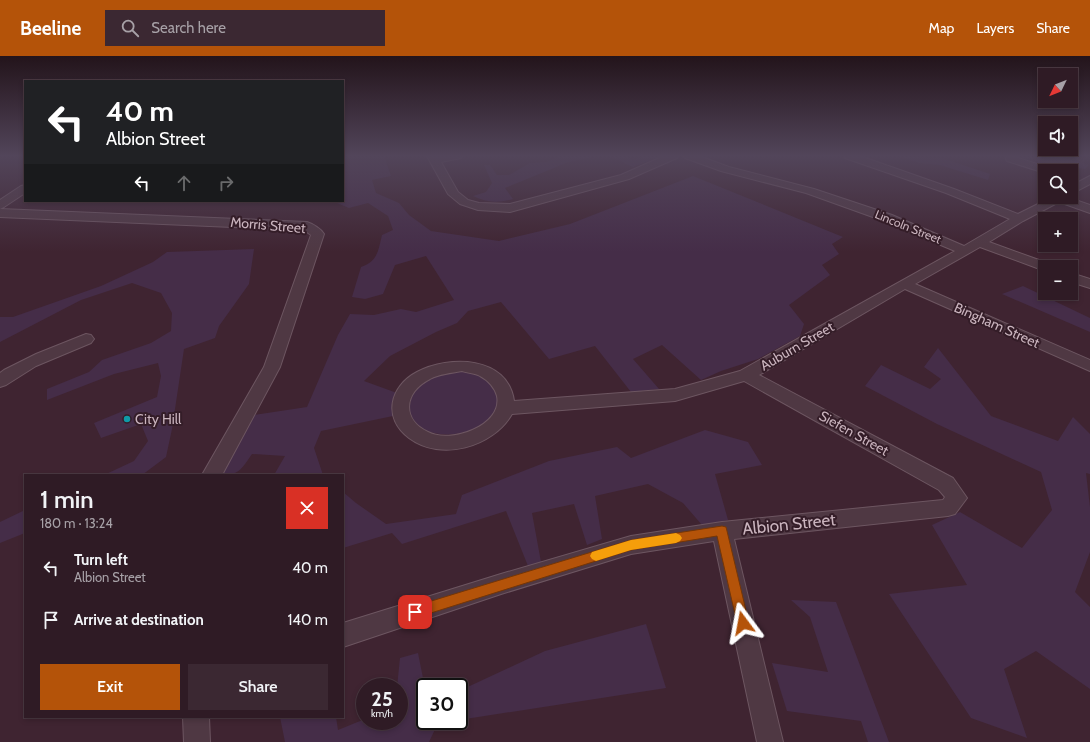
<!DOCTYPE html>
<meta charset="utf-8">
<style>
:root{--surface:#2f1b25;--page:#3b2832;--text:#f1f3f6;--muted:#a7a1a7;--line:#4a3942;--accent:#b45309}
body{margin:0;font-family:Cabin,sans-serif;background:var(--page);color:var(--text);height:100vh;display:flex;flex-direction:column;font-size:15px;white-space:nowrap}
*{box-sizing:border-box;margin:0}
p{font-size:13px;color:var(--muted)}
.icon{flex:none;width:22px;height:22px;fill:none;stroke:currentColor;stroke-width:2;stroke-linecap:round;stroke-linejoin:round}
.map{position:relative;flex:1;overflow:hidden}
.panel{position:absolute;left:24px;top:418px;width:320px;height:244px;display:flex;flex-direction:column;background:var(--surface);border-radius:0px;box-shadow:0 2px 6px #0003,0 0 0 1px var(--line)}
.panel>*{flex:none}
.top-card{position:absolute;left:24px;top:24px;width:320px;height:122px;border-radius:0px;box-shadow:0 2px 6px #0003,0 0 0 1px var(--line);background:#202124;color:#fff;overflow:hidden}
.needle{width:26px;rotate:227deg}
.controls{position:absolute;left:1038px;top:12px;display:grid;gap:8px}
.controls a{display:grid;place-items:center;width:40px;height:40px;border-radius:0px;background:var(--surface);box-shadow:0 2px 6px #0003,0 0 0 1px var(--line);font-size:20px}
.speed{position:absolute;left:356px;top:622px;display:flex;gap:8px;font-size:20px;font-weight:700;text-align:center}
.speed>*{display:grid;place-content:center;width:52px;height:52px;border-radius:50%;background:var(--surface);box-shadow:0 2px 6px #0003,0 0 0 1px var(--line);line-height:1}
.speed small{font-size:10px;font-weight:400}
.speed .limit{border:2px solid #111;border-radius:6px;background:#fff;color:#111}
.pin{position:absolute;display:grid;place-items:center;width:34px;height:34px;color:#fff;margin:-17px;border-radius:8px;box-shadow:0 2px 6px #0006}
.me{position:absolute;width:44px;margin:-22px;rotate:347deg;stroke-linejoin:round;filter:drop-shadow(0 0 3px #0008)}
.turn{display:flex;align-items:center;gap:14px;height:84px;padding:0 16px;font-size:18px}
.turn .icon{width:52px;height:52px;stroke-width:2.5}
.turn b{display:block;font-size:28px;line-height:34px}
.lanes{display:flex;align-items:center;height:38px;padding:0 16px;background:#0003;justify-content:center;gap:20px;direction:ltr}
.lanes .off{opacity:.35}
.round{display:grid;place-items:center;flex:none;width:42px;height:42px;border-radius:0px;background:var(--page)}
.summary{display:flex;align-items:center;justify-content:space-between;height:68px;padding:0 16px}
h1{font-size:24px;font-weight:600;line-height:30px}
.primary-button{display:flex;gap:8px;margin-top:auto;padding:8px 16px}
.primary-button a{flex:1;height:46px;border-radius:0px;background:var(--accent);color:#fff;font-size:16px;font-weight:600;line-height:46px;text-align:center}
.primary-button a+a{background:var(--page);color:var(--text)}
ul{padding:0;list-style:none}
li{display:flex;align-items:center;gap:12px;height:52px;padding:0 16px}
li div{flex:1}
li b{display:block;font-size:15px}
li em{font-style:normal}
header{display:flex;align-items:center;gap:24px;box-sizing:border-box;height:56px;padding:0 20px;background:var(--accent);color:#fff}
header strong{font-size:19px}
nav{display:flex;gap:22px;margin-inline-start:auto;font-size:14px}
.search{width:280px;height:36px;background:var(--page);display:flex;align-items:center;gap:10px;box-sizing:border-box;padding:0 14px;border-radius:0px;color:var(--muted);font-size:15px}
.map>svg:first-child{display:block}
.green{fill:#452d48}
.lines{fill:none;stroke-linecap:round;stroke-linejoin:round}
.minor-casing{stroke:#6d5661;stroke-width:2}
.minor{fill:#4f3843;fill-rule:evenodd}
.route{fill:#b45309;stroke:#753606}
.slow{fill:#f59e0b}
.culture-dot{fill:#0f9aa8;stroke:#341d28;stroke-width:1.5}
.labels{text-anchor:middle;stroke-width:4;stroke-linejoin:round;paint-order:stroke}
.far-street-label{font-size:12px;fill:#cab4be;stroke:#341d28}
.street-label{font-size:14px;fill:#cab4be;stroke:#341d28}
.poi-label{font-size:14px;fill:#cab4be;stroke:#341d28;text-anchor:start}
.near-street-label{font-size:17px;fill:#cab4be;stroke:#341d28}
</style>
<header>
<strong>Beeline</strong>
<div class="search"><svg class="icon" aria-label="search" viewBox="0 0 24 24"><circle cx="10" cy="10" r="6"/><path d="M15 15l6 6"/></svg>Search here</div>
<nav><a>Map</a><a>Layers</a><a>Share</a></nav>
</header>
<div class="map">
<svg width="1090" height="686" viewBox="0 0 1090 686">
<rect width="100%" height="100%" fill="#3f2431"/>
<path class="green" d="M343,100H384L391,120L372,124L376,137L399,147L409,159L431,175L499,185L570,168L693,120L843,181L832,188L839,198L822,209L830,219L789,249L804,268L800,280L758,303L721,315L701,324L662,289L633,303L659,333L631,336L595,290L549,303L501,246L468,255L457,267L436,276L390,300L364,325L397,337L393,360L321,375L314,392L323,419H274L285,400L252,398C242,412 240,419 222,419L254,359L307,351L338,279L350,258L374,259L401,253L416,256L454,244L426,200L395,209L383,238L365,243L352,241L361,211C378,205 378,195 382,179L393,174L388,160L368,147L349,152L332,145H343Z
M561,100H595L566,107L505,132L513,143C498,147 487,147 473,140L486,136L492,127L484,109H490L497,119H509L530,107L546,106Z
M609,100H626L632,104L645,100H661L633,111Z
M899,100L945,103L990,118L988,124L940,109L919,107Z
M1011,100L1061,101L1089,109L1085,113Z
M254,193L249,228L219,270L215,282L184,293L172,373L166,401L142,419H104L134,405L148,385L141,368L101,382L94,367L157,341L161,320L158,307L114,318L47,344V333L89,316L102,304L151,287L171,275L172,257L161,237L132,227L81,244L0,286V261H13L101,230L153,206L167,196Z
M1023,230L1090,262V276L1002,238Z
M938,292L991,360L1058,385L1073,361L1090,378V418L1086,417L1090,451V496L1075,536L1090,551V633L1036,595L1004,613L1027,682L971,662L889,538L967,529L932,469L960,456L1022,492L1052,454L1041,416L937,368L865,330L881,309L930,333L941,323L924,311Z
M453,315C461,315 469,315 477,318C496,324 505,345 492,361C472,386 405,386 410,348C411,338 418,329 426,324C433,319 444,317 453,315Z
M705,374L748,386L762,409L715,418L728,464L702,469L683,447L648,428L595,440L602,483L587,489L574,448L532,457L541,506L528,510L506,455L402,488L392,477L343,492V436L356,447L386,468L456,458L462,439L549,405L617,391L631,402Z
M25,454V477L0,487V466Z
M791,544L836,546L889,686H868L861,665L787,655L772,607L828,616L810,561Z
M646,568L666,632L459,664V635L545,595Z
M418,597L425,632V665H451L438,667L429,686H285L280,661H336L338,674L365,663V665H399V631H397L400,602Z"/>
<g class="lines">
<defs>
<path id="minor" d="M427,100H462L461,102L441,106L458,136L468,144L479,147L510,148L621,119L664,100H678L677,102L629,123L510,156L478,154L460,148L448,138Z
M684,100H699L729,111L814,133L892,159L964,190L1010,163L946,137L845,102L844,100H860L954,133L1018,158L1052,141H1067L1090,149V157L1059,146L1023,165L989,186L1050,208L1052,211H1045V215L980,191L915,228L1090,304V315L905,233L759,319L953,422L967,442L955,458L948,460L734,483L783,686H757L714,485L631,498L501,538L343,591V567L501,518L631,480L722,466L943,444L945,441L939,434L744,325L675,345L512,358C493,391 441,406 409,382C382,362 390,330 417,316C449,299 508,300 514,345L675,333L740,315L955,195L884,165L806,137L721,115L685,102ZM462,315C468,317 475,317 480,320C488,324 495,332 497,340C503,370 450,388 428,376C401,363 404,336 430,323C439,318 451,317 462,315Z
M1012,100L1053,113L1054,115H1045V117L1007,105L1006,103L1007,101Z
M1090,120V128L1071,138V130Z
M25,129V137L4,151L0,153V144L21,130Z
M0,153L307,166C313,168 321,173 324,178L280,311L222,419H202L264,311L311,179L304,174L0,161Z
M1071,217L1090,223V232L1071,226Z
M86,278L91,279L94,283L91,287L36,310L6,329L0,331V317L4,314L36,298Z
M183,661H209L210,686H184Z"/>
</defs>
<use href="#minor" class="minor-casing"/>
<use href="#minor" class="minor"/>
</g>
<linearGradient id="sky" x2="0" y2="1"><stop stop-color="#23141b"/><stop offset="0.51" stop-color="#52455a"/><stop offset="1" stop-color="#52455a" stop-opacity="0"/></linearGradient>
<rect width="1090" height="196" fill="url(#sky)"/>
<path class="route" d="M722,470L726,471L727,475L749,567L747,571L743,573L739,571L737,567L717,480L631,494L415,562L410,560L409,556L410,552L415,550L631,484Z"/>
<path class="slow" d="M676,477L680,479L682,482L680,485L676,487L631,494L596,505L592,503L590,500L592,496L631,484Z"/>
<circle class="culture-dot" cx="127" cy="363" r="4"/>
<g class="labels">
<g class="far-street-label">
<text transform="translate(908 171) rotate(22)" y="4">Lincoln Street</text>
</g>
<g class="street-label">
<text transform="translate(268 169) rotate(5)" y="5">Morris Street</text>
<text transform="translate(997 269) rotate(24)" y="5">Bingham Street</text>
<text transform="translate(797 290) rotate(-30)" y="5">Auburn Street</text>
<text transform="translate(854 377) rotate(29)" y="5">Siefen Street</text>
</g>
<g class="poi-label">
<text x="135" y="368">City Hill</text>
</g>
<g class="near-street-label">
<text transform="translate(789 468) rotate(-6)" y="6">Albion Street</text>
</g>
</g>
</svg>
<div class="controls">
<a><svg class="needle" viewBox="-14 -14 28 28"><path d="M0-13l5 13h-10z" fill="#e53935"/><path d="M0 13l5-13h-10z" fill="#a7a1a7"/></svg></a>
<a><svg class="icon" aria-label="sound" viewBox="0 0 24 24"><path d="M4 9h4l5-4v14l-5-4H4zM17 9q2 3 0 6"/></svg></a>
<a><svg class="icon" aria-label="search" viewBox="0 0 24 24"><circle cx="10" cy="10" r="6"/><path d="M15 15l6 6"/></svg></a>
<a>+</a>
<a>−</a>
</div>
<div class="speed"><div>25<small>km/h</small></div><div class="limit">30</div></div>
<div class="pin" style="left:415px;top:556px;background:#d93025"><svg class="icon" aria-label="arrive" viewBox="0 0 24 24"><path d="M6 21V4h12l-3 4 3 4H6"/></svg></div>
<svg class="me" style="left:743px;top:567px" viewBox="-20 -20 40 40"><path d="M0-17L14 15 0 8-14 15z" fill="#b45309" stroke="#fff" stroke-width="4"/></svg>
<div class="top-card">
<div class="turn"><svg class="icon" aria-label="left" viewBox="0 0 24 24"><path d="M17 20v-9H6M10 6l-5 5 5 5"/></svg><div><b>40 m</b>Albion Street</div></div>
<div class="lanes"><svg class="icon" aria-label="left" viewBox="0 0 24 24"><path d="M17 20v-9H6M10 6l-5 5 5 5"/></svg><svg class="icon off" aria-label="ahead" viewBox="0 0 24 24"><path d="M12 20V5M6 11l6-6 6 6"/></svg><svg class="icon off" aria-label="right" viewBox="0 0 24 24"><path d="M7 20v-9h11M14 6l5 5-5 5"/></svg></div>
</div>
<section class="panel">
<div class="summary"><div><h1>1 min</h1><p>180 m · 13:24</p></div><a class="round" style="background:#d93025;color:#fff"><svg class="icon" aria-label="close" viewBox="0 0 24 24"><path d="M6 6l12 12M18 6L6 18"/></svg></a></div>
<ul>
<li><svg class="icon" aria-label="left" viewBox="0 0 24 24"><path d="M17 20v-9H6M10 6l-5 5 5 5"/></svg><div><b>Turn left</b><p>Albion Street</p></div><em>40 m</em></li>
<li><svg class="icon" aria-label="arrive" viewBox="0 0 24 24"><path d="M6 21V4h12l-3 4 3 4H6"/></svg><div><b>Arrive at destination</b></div><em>140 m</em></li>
</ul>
<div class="primary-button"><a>Exit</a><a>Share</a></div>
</section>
</div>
